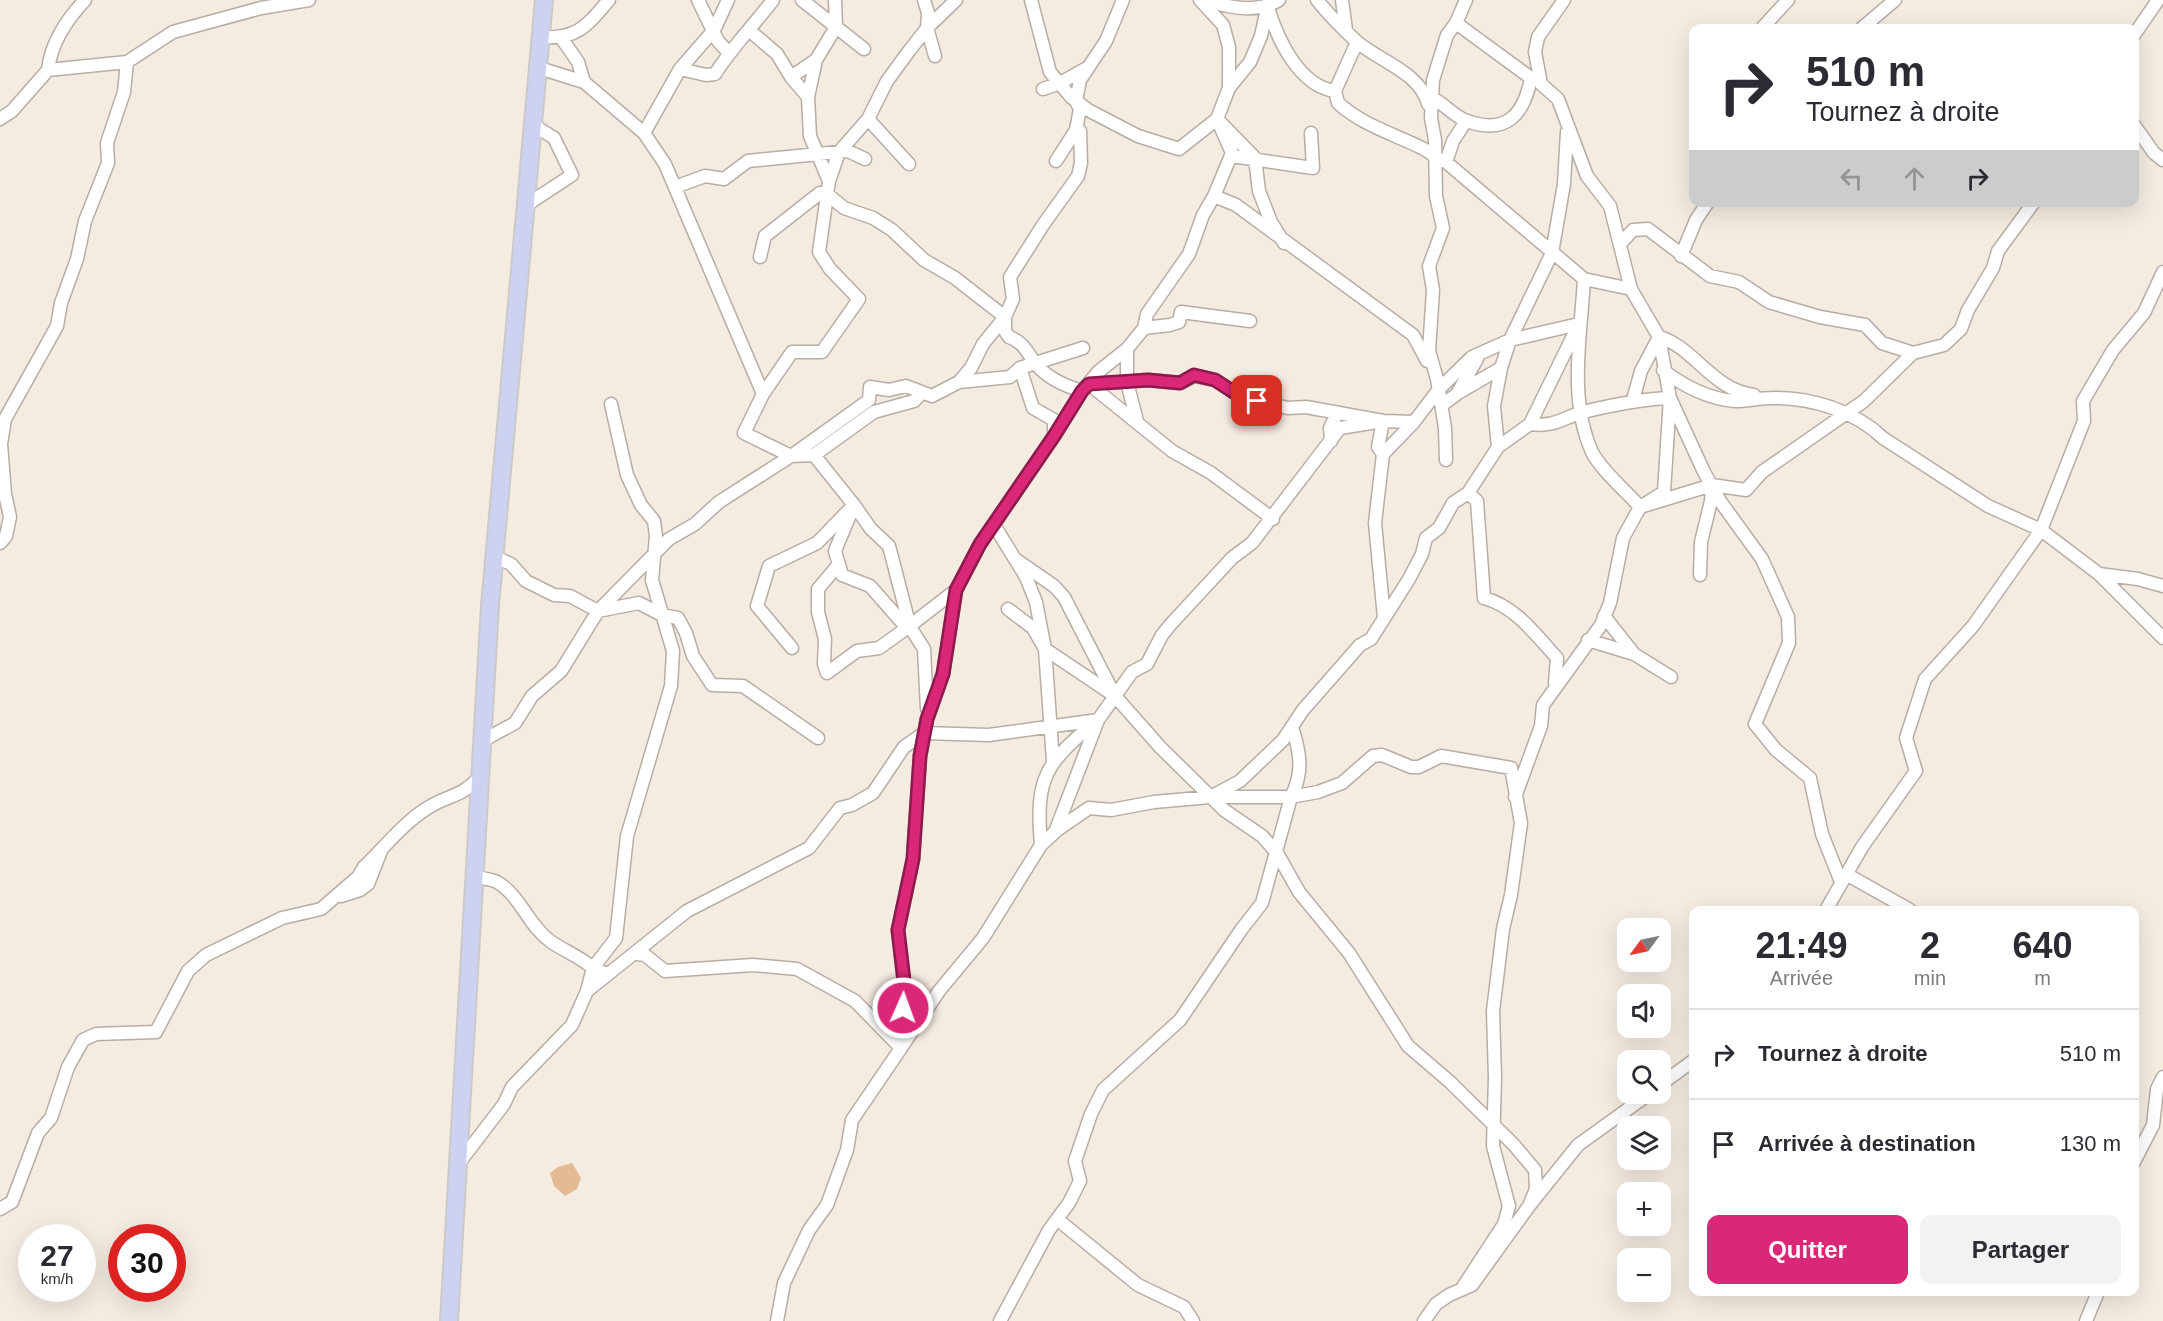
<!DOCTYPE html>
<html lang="fr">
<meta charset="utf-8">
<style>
:root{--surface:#fff;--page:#f2f2f3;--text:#2b2b33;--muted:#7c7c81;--line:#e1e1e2;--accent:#db2777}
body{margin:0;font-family:Helvetica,sans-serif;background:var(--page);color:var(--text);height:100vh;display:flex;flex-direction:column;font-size:22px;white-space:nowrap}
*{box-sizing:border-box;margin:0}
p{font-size:20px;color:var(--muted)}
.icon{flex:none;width:33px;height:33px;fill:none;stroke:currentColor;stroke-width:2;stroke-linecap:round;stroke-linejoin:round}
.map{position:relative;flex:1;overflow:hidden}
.drawer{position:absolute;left:1689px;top:906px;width:450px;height:390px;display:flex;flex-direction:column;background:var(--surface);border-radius:12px;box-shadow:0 6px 24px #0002}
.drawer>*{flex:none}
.top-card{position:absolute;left:1689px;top:24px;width:450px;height:183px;border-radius:12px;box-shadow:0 6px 24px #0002;background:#fff;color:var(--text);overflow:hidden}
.needle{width:39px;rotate:237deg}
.controls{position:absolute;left:1617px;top:918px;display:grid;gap:12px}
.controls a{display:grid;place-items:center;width:54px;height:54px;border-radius:12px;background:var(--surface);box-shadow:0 6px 24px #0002;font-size:30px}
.speed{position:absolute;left:18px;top:1224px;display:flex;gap:12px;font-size:30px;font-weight:700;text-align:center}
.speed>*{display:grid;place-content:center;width:78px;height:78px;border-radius:50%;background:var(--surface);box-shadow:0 6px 24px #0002;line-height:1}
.speed small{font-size:15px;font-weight:400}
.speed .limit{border:9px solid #d22;background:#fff;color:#111}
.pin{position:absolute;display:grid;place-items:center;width:51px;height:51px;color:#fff;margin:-26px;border-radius:12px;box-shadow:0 3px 9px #0006}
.me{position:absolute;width:66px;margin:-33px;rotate:2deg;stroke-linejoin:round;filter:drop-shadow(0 0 4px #0008)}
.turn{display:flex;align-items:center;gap:21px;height:126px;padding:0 18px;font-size:27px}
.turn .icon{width:78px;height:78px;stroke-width:2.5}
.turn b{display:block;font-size:42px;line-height:51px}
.lanes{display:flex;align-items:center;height:57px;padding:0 18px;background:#0003;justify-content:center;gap:30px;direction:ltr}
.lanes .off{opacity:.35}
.eta{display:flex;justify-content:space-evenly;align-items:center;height:102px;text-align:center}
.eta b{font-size:36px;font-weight:800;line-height:42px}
.primary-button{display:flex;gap:12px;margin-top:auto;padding:12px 18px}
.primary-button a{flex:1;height:69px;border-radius:12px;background:var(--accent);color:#fff;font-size:24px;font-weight:800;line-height:69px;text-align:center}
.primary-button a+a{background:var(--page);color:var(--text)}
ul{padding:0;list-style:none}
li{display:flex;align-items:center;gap:18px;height:90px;padding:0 18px;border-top:2px solid var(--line)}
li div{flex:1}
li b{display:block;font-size:22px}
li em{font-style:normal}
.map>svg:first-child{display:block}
.green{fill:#e3ba91}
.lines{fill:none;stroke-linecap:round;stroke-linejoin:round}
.minor-casing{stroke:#b7ada4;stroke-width:15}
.highway-casing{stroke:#cbcac9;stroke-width:20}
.minor{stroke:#fff;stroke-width:12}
.highway{stroke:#ced2f1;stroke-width:16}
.route-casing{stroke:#8e194d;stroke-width:15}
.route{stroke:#db2777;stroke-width:10}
</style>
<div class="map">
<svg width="2163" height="1321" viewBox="0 0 2163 1321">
<rect width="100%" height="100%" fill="#f4ebe1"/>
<path class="green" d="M572,1163L581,1178L577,1189L565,1196L554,1186L550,1173L558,1167Z"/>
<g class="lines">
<defs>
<path id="minor" d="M698,0L718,41L728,52
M802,0L864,49
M924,0L928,13L927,28L935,56
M1031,0L1050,72L1071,97L1088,110L1138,136L1179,149L1217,119L1255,158L1259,191L1271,222L1284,243
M1200,0L1223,25L1229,47V88
M1206,0C1229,8 1258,13 1279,0
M1317,0C1329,15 1342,28 1356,41C1377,60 1420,72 1428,104
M1342,0L1346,30
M1564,0L1538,37L1535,52L1541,84L1558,99L1587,176L1610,206L1631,289L1659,337L1670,398L1704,472L1720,501L1762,559L1788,617L1789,643L1755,724L1776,750L1810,778L1822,834L1841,882
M1268,8C1278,40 1299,86 1335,91
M1763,27L1788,0
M1862,28L1895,0
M750,31L777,54L791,77L808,97L810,136L829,181
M2134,35L2158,0
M540,37C576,40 586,27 609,0
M562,39L578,62L584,82
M1357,42L1335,91L1338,103C1362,125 1394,134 1422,148C1431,152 1435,159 1446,162L1584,279C1581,335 1568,399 1592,452C1600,469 1627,492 1640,507L1664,492L1670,398C1640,399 1612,405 1583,412C1560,419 1555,427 1530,424
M536,67L584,82L644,133L665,164L763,394L744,433L791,456L814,455L854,505L835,551L842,575L870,586L907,628L956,590
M680,69L714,30L728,0
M48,70C51,43 67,19 85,0
M791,77L816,60
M1043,89L1060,83L1087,68
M1428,96C1443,101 1452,116 1467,121C1506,135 1524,115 1531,78L1456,23
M808,97L816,60L836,27L835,0
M0,119L12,111L48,70L127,62L173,32L261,8L309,0
M868,119L909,164
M2134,125L2154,153L2163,160
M1076,130L1080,131L1081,163L1078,176L1043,225L1010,277L1013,299L1005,317V331L1009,337C1024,342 1027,353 1036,364C1047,378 1065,386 1082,391
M644,133L680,69L706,75L715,74C732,47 754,25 773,0
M1231,156L1313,168L1311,133
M1056,161L1076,130L1080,109L1076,101L1080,80L1106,41L1123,0
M1446,162L1453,141L1466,121
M675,187L705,176L724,179L748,161L848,151L865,159
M1214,196L1236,205L1413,335L1427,361
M525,206L572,175L554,138L532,124
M1621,243L1633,230L1648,229L1710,276L1739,282L1769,302L1820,317L1865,325L1882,343L1913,353
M1681,256L1696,220L1708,202
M760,257L765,236L820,193L827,194L844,208L873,218L892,230L924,260L955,278L1005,317L983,344L971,368L959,382
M1584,279L1631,289
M1144,328L1170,325L1179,322L1181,312L1250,321
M1127,349V382L1137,421
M1020,368L1033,408L1054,420V435
M1663,370C1683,386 1709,399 1735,401C1747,401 1760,398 1772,398C1811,397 1855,411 1883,438L1988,506L2041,530L2099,574L2163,638
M1089,384L1148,380L1180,383L1194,376L1215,380L1235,393L1258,401L1288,408L1306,407L1383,421L1414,422
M1089,384L1172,451L1211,473L1273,519
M1458,393L1501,368
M763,394L792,352H822L859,299L830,269L819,252L829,181L839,152L868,119L887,81L909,51L927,28L956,0
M1633,400L1641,371L1659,337C1693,346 1712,390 1754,395
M1442,405L1457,394L1477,359
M1331,441L1330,428L1337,413
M1498,447L1494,406L1501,368L1510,340L1552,253L1564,184L1567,132
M1383,454L1375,523L1384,618
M814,455L874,412L914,401L921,394
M1446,460L1445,428L1437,379L1429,351L1433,290L1429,266L1443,228L1436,196L1435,140L1431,118L1433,80L1447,35L1456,23L1466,0
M1468,493L1477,501L1484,598C1515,606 1536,635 1557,658L1555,683
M854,505L871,529L889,546L910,627L924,649L927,709
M994,525L1026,577L1036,602L1045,649L1053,761
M0,543L6,536L10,517L5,494L1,444L5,419L57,326L61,303L77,259L85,221L108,163L107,143L124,92L127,62
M495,557L511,564L526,581L554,595L570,596L598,611L639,603L662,615L678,618L686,633L693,656L712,685L743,686L818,738
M1015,559L1054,586L1064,597L1115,696L1160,747L1224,810L1262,836L1277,853L1299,892L1349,953L1408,1046L1450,1082L1514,1145L1535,1170L1536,1189L1529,1206
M839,564L818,589V612L825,639L824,664L827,673L857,651L879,648L907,628
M2099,574L2138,579L2163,586
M1700,575L1701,542L1711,501L1712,486
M1008,609L1033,628L1045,649L1112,694
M1604,616L1634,654L1671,677
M1588,640L1634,654
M792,648L757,606L769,566L817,543L849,510
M482,741L515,723L532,696L561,671L598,611L669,539L695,524L719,502L791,456L869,400L870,387L889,390L906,386L932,396L959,382L1010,377L1020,368L1083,348
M1214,795L1240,781L1283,740L1303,710L1360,645L1371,639L1409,579L1422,554L1426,538L1439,528L1453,503L1468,493L1498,447L1530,424L1577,328
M1515,797L1541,726L1543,705L1601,625L1610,603L1623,538L1640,507L1712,485L1746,490L1762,472L1864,401L1913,353L1944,345L1961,329L1968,310L1993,268L1998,251L2034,202
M1057,830L1089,808L1111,810L1154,802L1210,797H1291L1318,792L1342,783L1373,756L1382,755L1411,767H1419L1441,756L1511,768L1521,823L1511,895L1503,929L1493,1011L1495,1078L1493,1146L1509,1206L1504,1224L1461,1290
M1041,845C1035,775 1046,764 1097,720
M1846,874L1910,910
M341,896L360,890L368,884L381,851
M1826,910L1862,847L1916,771L1906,738L1925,679L1973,626L2041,530L2084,421L2083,401L2113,350L2144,313L2163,272
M637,954L645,955L665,971L753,965L797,969L855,1001L901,1048L939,991L983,938L1041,845L1055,832L1098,720L1132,672L1147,664L1162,635L1171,624L1232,558L1252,543L1340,428L1383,421L1378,447L1383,454L1414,422L1439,389L1472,357L1510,340L1579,324
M607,974L593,968L616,938L627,836L671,686L673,651L652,580L656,536L654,521L641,505L627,475L611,404
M587,991L687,911L809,848L840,808L852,805L873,793L904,747L924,733L989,735L1098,720
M1660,1085L1694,1060
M2134,1162L2153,1125L2157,1089L2163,1077
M459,1163L504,1104L512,1087L572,1025L587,991L593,968C579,956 564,951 550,941C528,925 520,895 497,882C491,879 481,878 474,877
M0,1209L12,1202L38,1133L51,1118L68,1067L83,1040L96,1034L156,1032L188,971L206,955L282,918L321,909L358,877L364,867C385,847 404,822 429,807C451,794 459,798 480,777
M1057,1219L1138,1285L1184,1307L1193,1321
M777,1321L784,1283L809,1230L827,1205L847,1150L852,1120L901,1048L897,1029L903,1008L904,981L898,930L913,859L920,756L927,719L943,674L956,590L980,544L1054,436L1082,391L1098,372L1127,349L1144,328L1147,314L1189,254L1203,215L1214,196L1232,153L1217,119L1229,88L1250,62L1261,36L1269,0
M1000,1321L1049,1230L1069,1203L1080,1181L1075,1161L1091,1114L1103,1090L1180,1020L1241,930L1262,903L1291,797C1304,772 1300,752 1292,727
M1424,1321L1436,1304L1449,1295L1472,1285L1529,1206L1578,1145L1649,1094
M2086,1321L2098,1292"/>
<path id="highway" d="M449,1321L490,606L544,0"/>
</defs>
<use href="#minor" class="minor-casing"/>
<use href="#highway" class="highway-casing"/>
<use href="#minor" class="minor"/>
<use href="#highway" class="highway"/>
</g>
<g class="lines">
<defs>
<path id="route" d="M903,1008L904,981L898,930L913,859L920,756L927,719L943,674L956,590L980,544L1054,436L1082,391L1089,384L1148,380L1180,383L1194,375L1215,380L1235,393L1257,401"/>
</defs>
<use href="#route" class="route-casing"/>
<use href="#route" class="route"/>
</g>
</svg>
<div class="controls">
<a><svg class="needle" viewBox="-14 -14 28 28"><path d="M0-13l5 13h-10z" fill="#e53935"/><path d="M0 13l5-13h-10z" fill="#7c7c81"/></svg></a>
<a><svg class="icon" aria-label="sound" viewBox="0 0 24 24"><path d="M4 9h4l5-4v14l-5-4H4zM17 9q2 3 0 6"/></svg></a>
<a><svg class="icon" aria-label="search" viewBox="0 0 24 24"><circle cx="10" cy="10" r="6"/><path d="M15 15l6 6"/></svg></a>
<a><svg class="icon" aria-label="layers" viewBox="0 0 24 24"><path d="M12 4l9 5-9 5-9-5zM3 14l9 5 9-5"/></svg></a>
<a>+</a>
<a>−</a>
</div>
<div class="speed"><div>27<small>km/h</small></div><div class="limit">30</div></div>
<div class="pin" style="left:1257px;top:401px;background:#d93025"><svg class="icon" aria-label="arrive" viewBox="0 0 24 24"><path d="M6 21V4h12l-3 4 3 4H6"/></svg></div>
<svg class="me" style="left:903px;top:1008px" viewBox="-20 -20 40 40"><circle r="17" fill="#db2777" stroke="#fff" stroke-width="3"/><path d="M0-11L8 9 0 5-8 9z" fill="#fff"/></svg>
<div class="top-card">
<div class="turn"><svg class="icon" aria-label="right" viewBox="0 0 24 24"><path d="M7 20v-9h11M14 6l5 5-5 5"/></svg><div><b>510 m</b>Tournez à droite</div></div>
<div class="lanes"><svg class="icon off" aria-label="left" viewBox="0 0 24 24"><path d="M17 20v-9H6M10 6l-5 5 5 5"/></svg><svg class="icon off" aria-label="ahead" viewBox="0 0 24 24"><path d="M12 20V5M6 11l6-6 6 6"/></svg><svg class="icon" aria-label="right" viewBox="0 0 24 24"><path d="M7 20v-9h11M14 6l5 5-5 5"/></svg></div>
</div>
<section class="drawer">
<div class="eta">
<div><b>21:49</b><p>Arrivée</p></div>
<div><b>2</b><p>min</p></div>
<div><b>640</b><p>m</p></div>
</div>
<ul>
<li><svg class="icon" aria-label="right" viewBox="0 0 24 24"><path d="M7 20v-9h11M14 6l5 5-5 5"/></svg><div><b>Tournez à droite</b></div><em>510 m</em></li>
<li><svg class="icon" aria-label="arrive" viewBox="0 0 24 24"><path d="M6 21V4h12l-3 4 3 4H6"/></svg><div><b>Arrivée à destination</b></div><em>130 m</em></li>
</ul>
<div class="primary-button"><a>Quitter</a><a>Partager</a></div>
</section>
</div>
